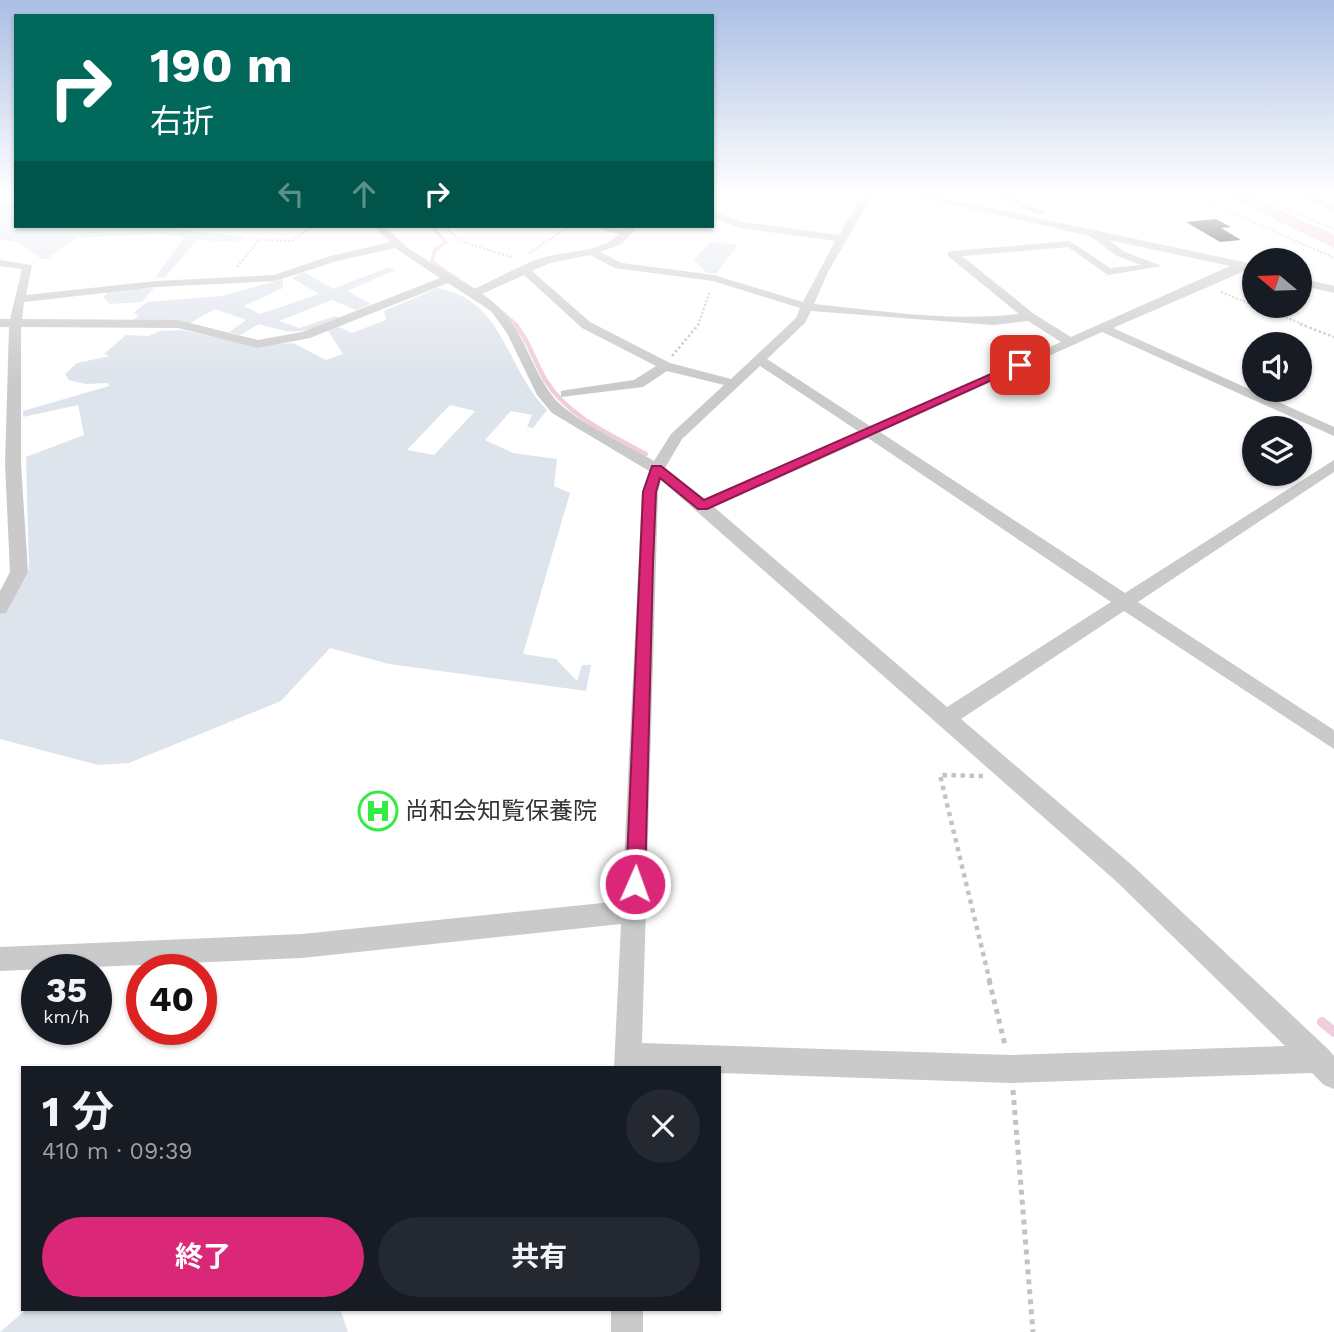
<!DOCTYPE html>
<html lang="ja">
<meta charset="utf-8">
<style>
:root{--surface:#171b24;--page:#242831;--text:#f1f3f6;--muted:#9ea1a6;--accent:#db2777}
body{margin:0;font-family:"Work Sans","Noto Sans JP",sans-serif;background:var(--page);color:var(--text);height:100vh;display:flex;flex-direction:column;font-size:26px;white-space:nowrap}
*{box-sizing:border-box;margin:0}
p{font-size:23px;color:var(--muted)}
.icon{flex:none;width:38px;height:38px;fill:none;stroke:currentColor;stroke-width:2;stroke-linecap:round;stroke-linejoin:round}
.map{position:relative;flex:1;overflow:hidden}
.side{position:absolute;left:21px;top:1066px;width:700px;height:245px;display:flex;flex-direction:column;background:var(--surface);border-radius:0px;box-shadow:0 2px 5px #0004}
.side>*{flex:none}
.top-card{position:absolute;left:14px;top:14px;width:700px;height:214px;border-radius:0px;box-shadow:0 2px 5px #0004;background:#00695c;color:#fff;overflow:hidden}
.needle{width:46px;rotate:289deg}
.buttons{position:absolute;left:1242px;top:248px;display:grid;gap:14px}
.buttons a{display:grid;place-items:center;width:70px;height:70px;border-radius:50%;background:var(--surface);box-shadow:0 2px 5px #0004;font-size:35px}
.speed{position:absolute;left:21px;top:954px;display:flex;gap:14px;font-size:35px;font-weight:700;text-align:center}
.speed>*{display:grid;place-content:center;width:91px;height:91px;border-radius:50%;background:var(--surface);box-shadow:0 2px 5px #0004;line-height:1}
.speed small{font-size:18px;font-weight:400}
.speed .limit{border:10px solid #d22;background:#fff;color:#111}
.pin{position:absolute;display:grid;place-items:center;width:60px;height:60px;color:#fff;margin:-30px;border-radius:14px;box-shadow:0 4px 10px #0006}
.me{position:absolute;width:77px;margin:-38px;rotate:2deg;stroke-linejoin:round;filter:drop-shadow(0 0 5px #0008)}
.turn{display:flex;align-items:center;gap:24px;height:147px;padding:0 21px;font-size:32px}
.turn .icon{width:91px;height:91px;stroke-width:2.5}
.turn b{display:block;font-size:49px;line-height:60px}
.lanes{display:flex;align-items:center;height:66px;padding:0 21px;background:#0003;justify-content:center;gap:35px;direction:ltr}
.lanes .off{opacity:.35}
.round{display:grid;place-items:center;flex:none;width:74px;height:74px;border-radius:37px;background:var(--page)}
.overview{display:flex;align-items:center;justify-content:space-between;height:119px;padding:0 21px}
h1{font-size:42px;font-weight:700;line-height:52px}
.button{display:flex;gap:14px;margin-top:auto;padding:14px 21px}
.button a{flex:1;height:80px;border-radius:42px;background:var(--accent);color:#fff;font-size:28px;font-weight:700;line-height:80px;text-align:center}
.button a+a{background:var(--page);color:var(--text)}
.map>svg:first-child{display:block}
.green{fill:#dee4ec;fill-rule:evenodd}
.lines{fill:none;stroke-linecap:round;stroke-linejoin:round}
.stream-far2{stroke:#efcddd;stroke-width:3.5}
.stream-far1{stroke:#efcddd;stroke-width:4.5}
.stream{stroke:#efcddd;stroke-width:10}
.river{fill:#efcddd;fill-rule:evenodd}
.building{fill:#1a1a1a}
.path-far3{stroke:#c3c3c3;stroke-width:2;stroke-dasharray:2 2;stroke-linecap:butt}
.path-far2{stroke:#c3c3c3;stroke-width:2.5;stroke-dasharray:2.5 2.5;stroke-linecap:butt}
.path-far1{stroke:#c3c3c3;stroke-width:4.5;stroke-dasharray:4.5 4.5;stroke-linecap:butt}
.path{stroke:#c3c3c3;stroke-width:5;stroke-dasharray:5 5;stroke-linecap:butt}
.minor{fill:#cacaca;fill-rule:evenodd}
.route{fill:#db2777;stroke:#8e194d;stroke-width:2}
.labels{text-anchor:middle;stroke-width:7;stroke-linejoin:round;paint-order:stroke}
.poi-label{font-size:24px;fill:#333;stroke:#fff;text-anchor:start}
</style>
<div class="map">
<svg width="1334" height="1332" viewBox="0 0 1334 1332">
<rect width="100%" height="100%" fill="#fff"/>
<path class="green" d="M4,208H16V226H170L169,228L244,237L237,242L197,240L165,277L155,278L184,237L157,234L76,238L47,259H41L19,242L0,240V211Z
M710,242L738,245L716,274L707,273L694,260Z
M389,267L395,270L347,291L371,304L356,310L332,300L279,321L299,328L335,316L340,318C303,333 298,336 259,324L240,335L229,332L246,320L215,309L190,323H130L139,315L133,313L147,302L222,296L283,279V288L244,306L260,314L319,294L292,278L304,272L333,289Z
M154,288L142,302L110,304L103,297L111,290Z
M438,288C505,301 505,368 547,410L533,428L527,427L532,415L511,411L485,440L513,453L557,459L554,486L570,493L523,654L556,659L577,681L582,665H591L586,691L389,664L330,648L281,701L129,763L98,765L0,739V615L29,569L26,457L84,435L78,405L23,417V411L109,386L108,383L86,384L69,380L65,374L77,363L110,356L104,354L126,335L149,336L160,331L182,330L254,346L293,343L326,360L343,354L328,331L339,327L352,333L386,320L384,311ZM450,405L475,411L434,455L407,450Z
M27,1309H340L348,1332H0Z"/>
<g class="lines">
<path class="stream-far2" d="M431,226L446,242L435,250L432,262L484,297L517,325"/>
<path class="stream-far1" d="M515,324C530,341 534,362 546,381C569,417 609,434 646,454"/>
<path class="stream" d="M1322,1022L1334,1032"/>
<path class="river" d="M1220,193H1244L1334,235V248Z"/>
</g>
<path class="building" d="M1216,219L1231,227L1221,228L1241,240L1220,242L1186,222Z"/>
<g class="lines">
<path class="path-far3" d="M1189,193L1334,258
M1248,193L1334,229
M441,226L466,243L514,258
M529,253L570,226
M237,267L259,240L292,241L313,226
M1221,292L1255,306
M1256,306L1305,325
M698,325L710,291"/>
<path class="path-far2" d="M1300,324L1334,337
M672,356L699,324"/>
<path class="path-far1" d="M983,776L940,775L990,982"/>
<path class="path" d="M989,980L1005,1045
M1013,1090L1033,1332"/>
<path class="minor" d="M864,193H874L828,272L814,304C881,311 952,322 1019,314L948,256V252L952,251L1070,241L1110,268L1141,265L1117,256L1090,236L902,193H921L1243,262L1254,267L1113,328L1334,427V436L1102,332L880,432L1125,593L1334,460V472L1138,602L1334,730V749L1124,611L961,719L1133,866L1328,1049L1334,1056V1089L1324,1085L1312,1073L1011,1083L719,1073V1068H614L621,924L302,958L0,971V947L302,934L622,901L642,492L649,471L552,413L537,395L507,333L491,311L448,283L310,338L258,348L178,328L21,327V464L28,572L6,613L0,614V591L10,572L5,464L9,327H0V319H10L22,269L0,266V260L32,265L26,295L156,281L274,275L330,256L390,242L373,226H384L409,249L474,289C497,279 521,264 545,257C568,251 602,252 619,234L587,226L624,229L628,226H638L622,244L600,252L622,263L714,275L803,302L835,241L741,228L712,218V211L743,222L839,235ZM1109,240L1230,266L1071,337L1034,314L962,256L1068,247L1108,275L1162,266L1125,252ZM395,248L440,278L302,332L258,340L178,320L22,319L24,302L156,287L275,281L337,261ZM590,255L615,268L713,281L800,308L796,318L731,379L670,363L590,322L532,271L550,263ZM524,275L582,328L656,366L634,380L566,390L561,391V397L643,387L667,371L724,385L671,434L654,461C627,445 567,418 551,394C525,358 523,320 482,294ZM811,311L993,325L1028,321L1061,342L870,426L767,359L805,323ZM760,366L858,431L705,499L665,468L682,439ZM868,438L1111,602L947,707L714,507ZM661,480L1117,882L1285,1046L1011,1055L642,1043L658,492Z
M993,193H1006L1047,213L1038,215Z
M1290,193H1304L1334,205V211Z
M16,202V208L0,209V203Z
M1300,278L1334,286V293L1300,285Z
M611,1309H643V1332H611Z"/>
</g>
<linearGradient id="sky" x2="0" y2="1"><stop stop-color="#abbee4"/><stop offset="0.51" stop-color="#fff"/><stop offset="1" stop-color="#fff" stop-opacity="0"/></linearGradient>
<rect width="1334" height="380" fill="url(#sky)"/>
<path class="route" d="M1016,363L1025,365L707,509H698L660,478L656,492L653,564L645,884L642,891L635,893L628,891L626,884L643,492L652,466H661L704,500Z"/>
<defs>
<symbol id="hospital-ring" viewBox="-11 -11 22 22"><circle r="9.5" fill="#fff" stroke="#33eb42" stroke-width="1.5"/><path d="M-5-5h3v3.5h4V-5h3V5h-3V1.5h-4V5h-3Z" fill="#33eb42"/></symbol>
</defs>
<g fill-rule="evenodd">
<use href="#hospital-ring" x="356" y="789" width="44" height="44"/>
</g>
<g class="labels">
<g class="poi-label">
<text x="405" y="819">尚和会知覧保養院</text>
</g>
</g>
</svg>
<div class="buttons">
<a><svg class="needle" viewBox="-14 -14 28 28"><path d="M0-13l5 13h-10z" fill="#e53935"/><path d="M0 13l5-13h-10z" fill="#9ea1a6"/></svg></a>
<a><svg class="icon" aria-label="sound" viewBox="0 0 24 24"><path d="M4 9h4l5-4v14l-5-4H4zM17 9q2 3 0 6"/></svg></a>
<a><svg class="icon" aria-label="layers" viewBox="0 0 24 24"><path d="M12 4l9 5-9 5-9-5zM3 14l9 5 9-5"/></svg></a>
</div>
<div class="speed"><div>35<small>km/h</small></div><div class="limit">40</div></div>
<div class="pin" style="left:1020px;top:365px;background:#d93025"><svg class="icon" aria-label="arrive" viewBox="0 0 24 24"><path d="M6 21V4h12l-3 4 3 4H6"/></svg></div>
<svg class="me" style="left:635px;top:884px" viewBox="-20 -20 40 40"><circle r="17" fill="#db2777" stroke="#fff" stroke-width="3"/><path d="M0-11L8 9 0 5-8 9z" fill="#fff"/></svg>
<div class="top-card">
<div class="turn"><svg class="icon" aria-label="right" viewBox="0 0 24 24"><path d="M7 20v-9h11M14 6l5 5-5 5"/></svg><div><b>190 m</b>右折</div></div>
<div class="lanes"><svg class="icon off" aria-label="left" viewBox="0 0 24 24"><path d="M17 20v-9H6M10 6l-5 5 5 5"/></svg><svg class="icon off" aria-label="ahead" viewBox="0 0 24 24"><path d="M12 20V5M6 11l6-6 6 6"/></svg><svg class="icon" aria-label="right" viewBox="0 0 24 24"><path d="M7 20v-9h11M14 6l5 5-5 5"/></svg></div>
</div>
<section class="side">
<div class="overview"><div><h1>1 分</h1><p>410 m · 09:39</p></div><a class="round"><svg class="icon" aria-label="close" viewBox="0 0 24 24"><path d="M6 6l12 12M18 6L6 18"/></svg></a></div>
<div class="button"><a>終了</a><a>共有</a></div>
</section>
</div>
